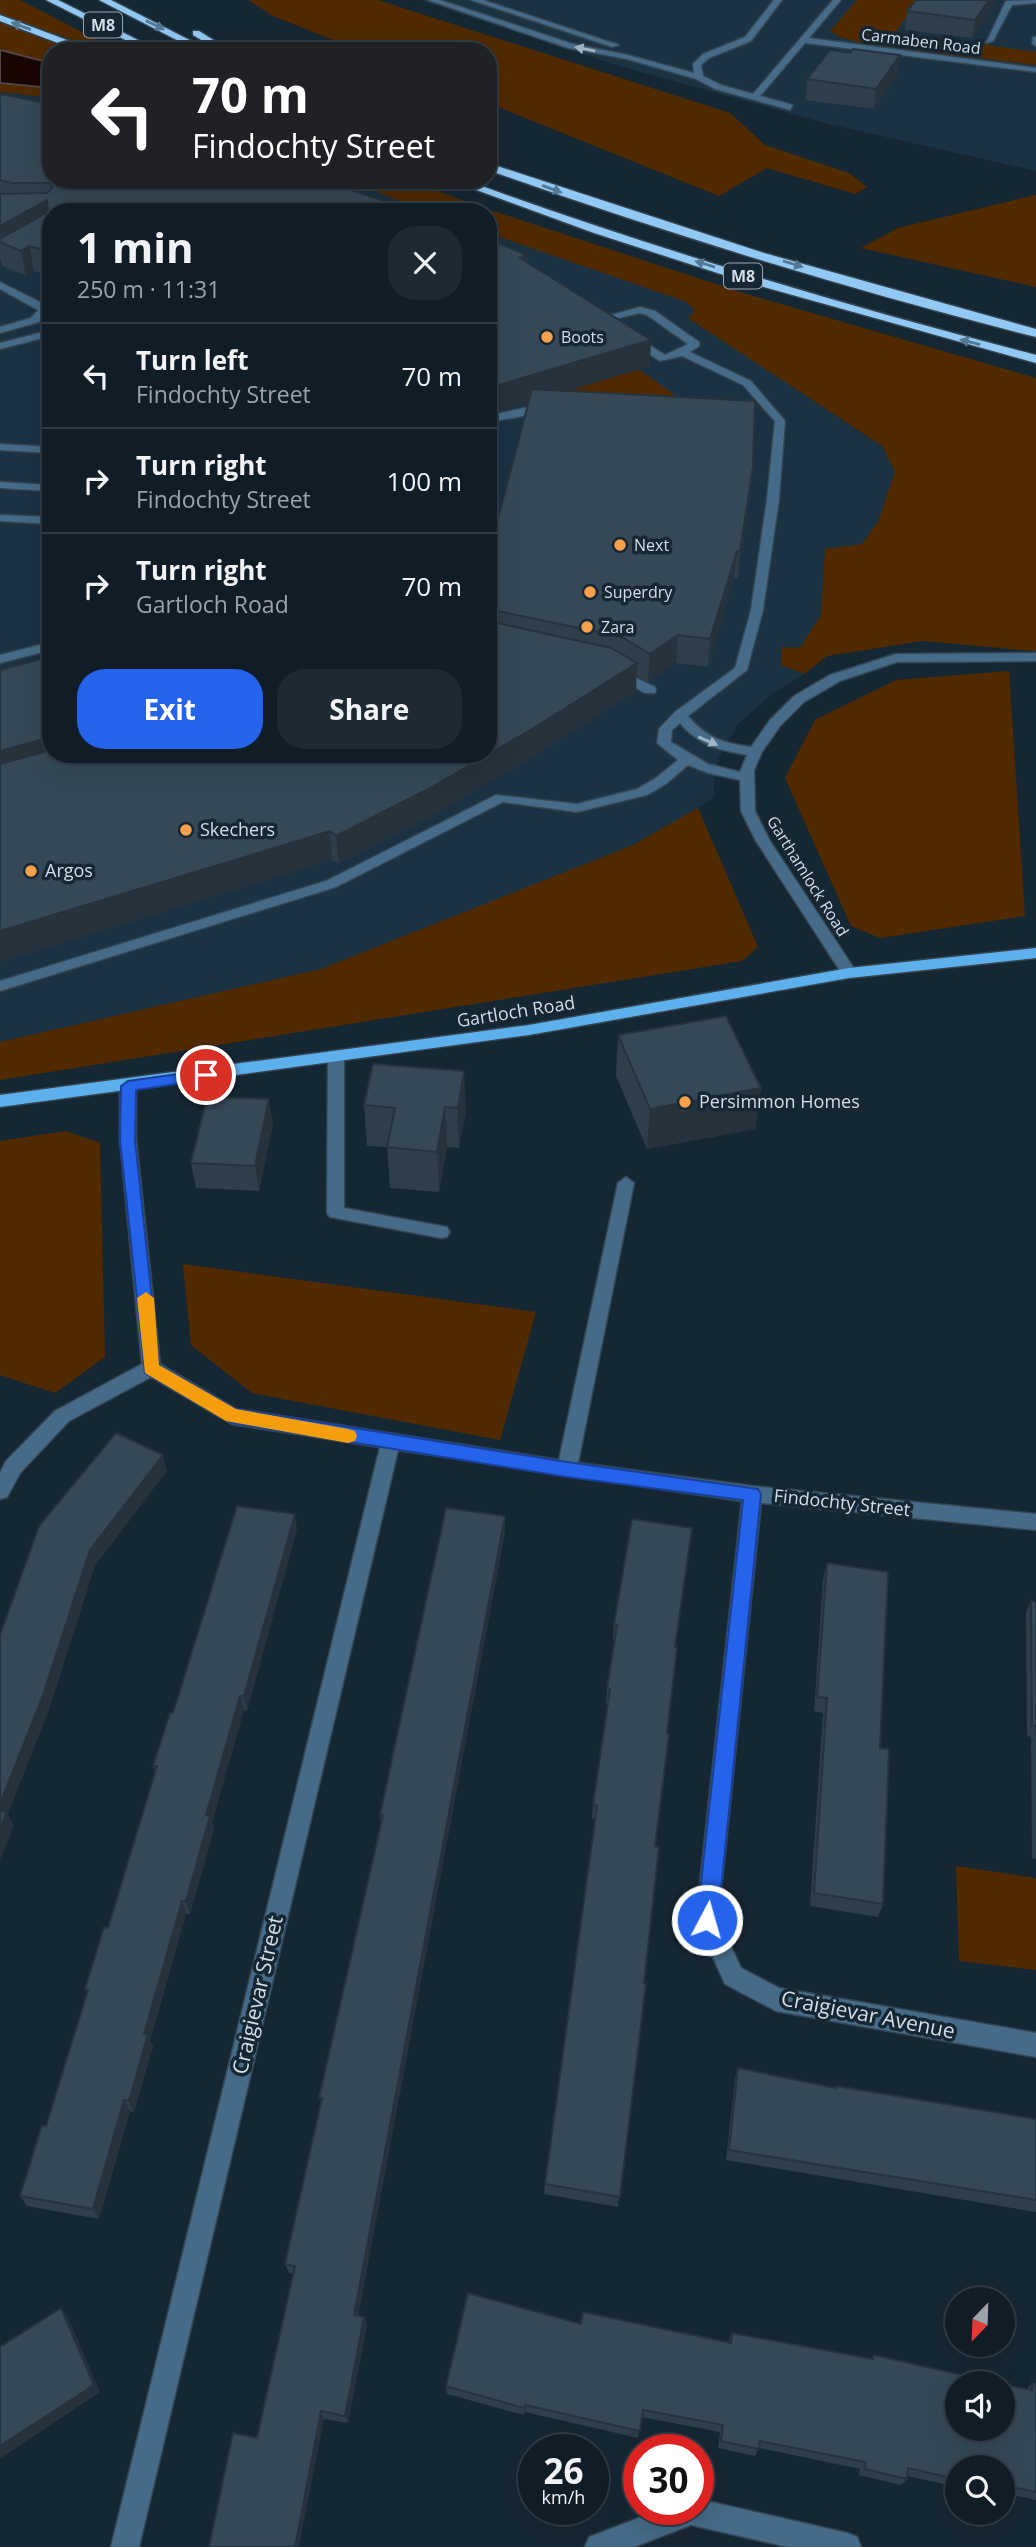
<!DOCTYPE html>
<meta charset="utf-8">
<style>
:root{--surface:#101d27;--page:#1e2a33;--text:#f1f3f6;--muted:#9ca2a7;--line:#303b44;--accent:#2563eb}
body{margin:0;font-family:"Open Sans",sans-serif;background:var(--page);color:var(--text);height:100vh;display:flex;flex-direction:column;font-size:26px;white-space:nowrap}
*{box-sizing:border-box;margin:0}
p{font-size:23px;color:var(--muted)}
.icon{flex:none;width:38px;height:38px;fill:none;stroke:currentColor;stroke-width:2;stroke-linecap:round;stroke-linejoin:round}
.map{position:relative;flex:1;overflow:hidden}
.panel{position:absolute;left:42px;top:203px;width:455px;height:560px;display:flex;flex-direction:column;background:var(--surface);border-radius:28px;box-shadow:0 7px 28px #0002,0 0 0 2px var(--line)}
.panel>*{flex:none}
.guide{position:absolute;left:42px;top:42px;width:455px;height:147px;border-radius:28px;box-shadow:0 7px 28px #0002,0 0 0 2px var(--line);background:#202124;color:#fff;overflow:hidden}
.needle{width:46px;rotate:203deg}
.fabs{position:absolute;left:945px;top:2287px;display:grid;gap:14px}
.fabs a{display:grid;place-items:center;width:70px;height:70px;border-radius:50%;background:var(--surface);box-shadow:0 7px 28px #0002,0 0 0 2px var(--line);font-size:35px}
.speed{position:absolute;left:518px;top:2434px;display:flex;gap:14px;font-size:35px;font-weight:700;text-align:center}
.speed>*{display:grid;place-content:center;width:91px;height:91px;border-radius:50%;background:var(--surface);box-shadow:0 7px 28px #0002,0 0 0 2px var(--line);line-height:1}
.speed small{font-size:18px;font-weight:400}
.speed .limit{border:10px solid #d22;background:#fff;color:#111}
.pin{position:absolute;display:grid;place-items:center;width:60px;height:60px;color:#fff;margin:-30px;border:4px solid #fff;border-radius:50%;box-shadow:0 2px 7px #0007}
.me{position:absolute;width:77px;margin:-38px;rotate:6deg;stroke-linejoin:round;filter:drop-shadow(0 0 5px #0008)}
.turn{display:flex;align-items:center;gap:24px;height:147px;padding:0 35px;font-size:32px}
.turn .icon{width:91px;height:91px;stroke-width:2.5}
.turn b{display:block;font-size:49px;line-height:60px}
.round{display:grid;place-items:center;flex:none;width:74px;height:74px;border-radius:28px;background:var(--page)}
.head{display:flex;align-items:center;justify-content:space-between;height:119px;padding:0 35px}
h1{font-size:42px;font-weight:700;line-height:52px}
.cta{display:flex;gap:14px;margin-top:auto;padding:14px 35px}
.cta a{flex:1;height:80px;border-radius:28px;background:var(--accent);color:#fff;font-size:28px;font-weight:700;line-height:80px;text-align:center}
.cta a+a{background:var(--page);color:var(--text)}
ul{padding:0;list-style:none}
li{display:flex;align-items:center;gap:21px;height:105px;padding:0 35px;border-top:2px solid var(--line)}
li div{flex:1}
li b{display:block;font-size:26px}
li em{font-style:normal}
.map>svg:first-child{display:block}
.built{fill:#1b3243}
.green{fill:#512a00}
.water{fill:#190500;stroke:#504645;stroke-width:2}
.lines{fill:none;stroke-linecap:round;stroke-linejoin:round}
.minor-casing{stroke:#344450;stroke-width:3}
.major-casing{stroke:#344450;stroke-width:3}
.highway-casing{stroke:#344450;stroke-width:3}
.minor{fill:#456b88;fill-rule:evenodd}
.major{fill:#5eb0ec;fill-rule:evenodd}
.highway{fill:#91c9f4;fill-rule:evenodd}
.wall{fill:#2e3e4a}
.shaded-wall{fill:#26323c}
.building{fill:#364856;stroke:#26323c;stroke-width:2}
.oneway{fill:#547894}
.oneway2{fill:#a1b5c4}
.route{fill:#2563eb;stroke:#184099;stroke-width:2}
.slow{fill:#f59e0b}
.poi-dot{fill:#f9a04c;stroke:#162734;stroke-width:2.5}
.labels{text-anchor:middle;stroke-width:7;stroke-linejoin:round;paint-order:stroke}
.shield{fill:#162734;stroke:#9aa6b0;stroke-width:2}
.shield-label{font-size:16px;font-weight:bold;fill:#d2dde5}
.far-street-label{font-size:16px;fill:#d2dde5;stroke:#162734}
.far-poi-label{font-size:16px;fill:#d2dde5;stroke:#162734;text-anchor:start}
.poi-label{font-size:18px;fill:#d2dde5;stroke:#162734;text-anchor:start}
.street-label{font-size:18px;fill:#d2dde5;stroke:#162734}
.near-street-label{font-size:21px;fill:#d2dde5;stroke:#162734}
</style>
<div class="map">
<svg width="1036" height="2547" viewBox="0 0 1036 2547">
<rect width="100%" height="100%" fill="#162734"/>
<path class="built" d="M420,0H1036V171L829,124L619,66Z
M0,92L51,98V180H346L428,212H51V754H488V233L687,302L696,311L688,318L882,446L895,472L879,520L862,544L825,549L821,615L800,648L782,647V665L804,674L772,694L738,724L719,757L714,779V797L698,808L633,845L321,969L0,1042Z"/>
<path class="green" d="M0,0H20L119,51H103L0,14Z
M248,0H378L730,113L765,145L849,173L867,187L855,194L767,168L719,196L488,103V51H360L273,16Z
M857,0H918L896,32L1036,52V65L865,44L840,37L830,31Z
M0,22L75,51H51V98L0,92Z
M346,180H407L481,207L743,293L1036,378V651L922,641L827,656L804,674L781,665L782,647L800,648L821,615L825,549L862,544L879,520L895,472L882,446L688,318L695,311L687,302L488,233V212H428Z
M1036,195V287L861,248L898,228Z
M638,369L675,395L556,407L541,396Z
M1009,671L1025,916L880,938L851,926L785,778L815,720L896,680Z
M698,808L758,947L742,961L0,1080V1042L321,969L633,845Z
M66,1131L100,1143L105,1357L55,1393L0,1375V1141Z
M183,1264L536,1312L500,1440L252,1393L191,1345Z
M956,1866L1036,1878V1970L959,1961Z"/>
<path class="water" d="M0,50L51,63V88L0,83Z"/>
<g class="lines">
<defs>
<path id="minor" d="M428,0H440L573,44L628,55L694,73L693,64L703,54L745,37L774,0H782L751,41L709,58L701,65L703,76L721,85L753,94L833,0H841L809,38L1036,68V72L805,43L760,96L793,105L790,110L715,89L696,79L627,59L568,48Z
M471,0H483L619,45L612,47Z
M1036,0V3L1012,5L993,41L986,43L1006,1Z
M1033,37H1036V46L1032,44Z
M217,180H230L248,187L263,180H275L248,193Z
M0,282L46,305L48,310L39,322L0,333V327L31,318L38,310L0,289Z
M640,307L655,311L699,342V346L690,352L751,381L785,421L779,499L763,610L747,670L688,716C706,738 724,743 751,747L770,720L794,696L830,675L896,654L1036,653V661L897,662L840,681L804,702L780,726L762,752L754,770L755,811L770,841L857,973L854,977H844L756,841L741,811L740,780L708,773L688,765L666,784L647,795L577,812L503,802L336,887L0,991V981L326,881L496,795L577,804L637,789L656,778L678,760L657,743L659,729L675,712L735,668L751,610L767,499L775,421L743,385L682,356L660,361L627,340V336H635L665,355L688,344L647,315L640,313L602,322L597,319ZM680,723C698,745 719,750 747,755L740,772L708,764L671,742L672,730Z
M51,330V336L0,349V343Z
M533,406H550L555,409C551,412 503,419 491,422L497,431L494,446L488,449V416Z
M0,444L51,447V453L0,450Z
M0,482L51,485V491L0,488Z
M0,515L51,517V524L0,521Z
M51,642V650L0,663V655Z
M616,668L655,687L656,690L655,693H645L611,675L610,672Z
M336,1053L344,1058V1208L441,1226L447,1227L450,1232L447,1237L441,1238L330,1217L327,1213L328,1058Z
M128,1080L136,1086V1140L160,1364L236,1409L559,1460L618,1183L626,1177L634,1183L578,1463L752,1486L1036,1514V1530L761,1503L718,1919L741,1968L779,1988L1036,2033V2057L776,2011L725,1984L696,1920L742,1501L398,1450L139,2547H111L380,1447L232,1424L151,1377L69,1421L20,1473L7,1497L0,1499V1473L6,1461L55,1411L142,1364L120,1140V1086Z
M698,2499L847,2533L857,2537L861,2547H788L691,2525L634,2547H585L589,2537L660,2510H698Z"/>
<path id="major" d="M1036,948V958L849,978L529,1035L0,1107V1095L529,1025L849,968Z"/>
<path id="highway" d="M46,0H58L160,51H147Z
M99,0H111L211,51H198Z
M0,15L91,49L93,51H79L0,21Z
M193,31H199L231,51H219L193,35Z
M488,163L764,253L1036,329V337C851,290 668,234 488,170Z
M449,180H465C652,248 843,305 1036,355V363L739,280L594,233Z"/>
</defs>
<use href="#minor" class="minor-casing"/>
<use href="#major" class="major-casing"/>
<use href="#highway" class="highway-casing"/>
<use href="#minor" class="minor"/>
<use href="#major" class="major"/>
<use href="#highway" class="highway"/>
</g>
<path class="wall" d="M995,6L972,38L905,30L907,11Z
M898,75L874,109L805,100L807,79Z
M0,94L51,180L263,186L320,180L51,212V276L34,271L26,276L2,266L0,257Z
M527,263L650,366L568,391L750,494L738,578H734L708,667L676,663L648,682L636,675V691L532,758L434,815L339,864L332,860L0,962V670L51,754H488V556L529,403Z
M618,1035L761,1088L755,1129L647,1149L616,1076Z
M373,1064L466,1111L459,1148L447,1147L439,1192L390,1188L387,1147L367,1146L364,1105Z
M273,1124L259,1191L196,1188L191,1163Z
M297,1529L247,1711L244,1710L212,1822L214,1829L190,1914H186L150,2041L153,2046L134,2112L130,2111L99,2219L27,2206L20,2196L46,2126L87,1994L85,1989L108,1928L156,1772L153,1766L173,1713Z
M505,1532L358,2315L364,2317L367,2325L348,2423L324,2419L257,2438L294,2274L289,2273L285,2264L321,2103L319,2098L381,1824L380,1815Z
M827,1563L880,1748L883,1904L878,1917L810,1906L823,1713L814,1711L823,1579Z
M1031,1601L1036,1602V1859L1032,1858L1031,1737L1027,1736L1026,1612Z
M614,1624L675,1647L618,2207L544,2194L545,2184L595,1819H592L593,1805L608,1704L606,1703L607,1688L615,1640H613Z
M738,2068L835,2088L836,2086L1036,2119V2212L726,2160L735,2079Z
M581,2324L728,2343L732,2333L871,2359L874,2355L1026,2389L1032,2383L1036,2384V2500L1003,2493V2468H957V2487L907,2476V2479L901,2485L859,2475L860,2469L759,2448L755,2456L718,2448L720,2432L642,2417L638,2438L525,2412L524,2415L447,2394L446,2386Z"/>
<path class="shaded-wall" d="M989,0H996L995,6L972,38L975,20Z
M900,55L898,75L874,109L876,89Z
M47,200L51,220L0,242V226Z
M29,246L34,271L26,276L21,251Z
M527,255V280L520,258Z
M651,340L650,366L488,415V388Z
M753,467L750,494L738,578L740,551Z
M737,551L734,578L708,667L710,639Z
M678,635L676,663L648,682L650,654Z
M637,663L636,691L532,758L434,815L339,864L336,836Z
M51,737V754L0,781V751Z
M330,831L332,860L0,962V931Z
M464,1071L466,1111L459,1148L458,1108Z
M761,1088L755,1129L647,1149L650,1109Z
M269,1099L273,1124L259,1191L255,1166Z
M445,1107L447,1147L439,1192L437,1152Z
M163,1455L167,1471L95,1566L49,1710L8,1814L14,1826L0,1860V1804L90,1550Z
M295,1514L297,1529L247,1711L244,1696Z
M505,1516V1532L357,2323L354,2315Z
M240,1696L244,1710L212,1822L214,1829L190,1914L186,1901L206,1815Z
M182,1901L186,1914L150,2041L153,2046L134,2112L129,2101L144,2034Z
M124,2100L130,2111L99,2219L93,2209Z
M61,2308L68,2317L100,2392L0,2459V2446Z
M364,2317L367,2325L348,2423L345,2416Z
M321,2411L324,2419L299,2547H295Z"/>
<path class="building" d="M916,0H989L975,20L907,11Z
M853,49L900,55L876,89L807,79L830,50L850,53Z
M0,94L51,104V180H245L263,186L278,180H320L388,202L415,212H51V252L29,246L21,251L0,242V239L48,212L47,200L0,226V194L47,193L53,187L48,183H12L0,180Z
M488,239L527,255L520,258L651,340L488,388Z
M532,389L755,401L753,467L740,551H737L710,639L678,635L650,654L622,637L488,609V556Z
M488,621L611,648L637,663L532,729L432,787L336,836L330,831L0,931V764L51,750V754H488Z
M51,656V737L0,751V670Z
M726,1016L761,1088L650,1109L618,1035Z
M373,1064L464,1071L458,1108L445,1107L437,1152L387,1147L395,1108L364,1105Z
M207,1097L269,1099L255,1166L191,1163Z
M116,1433L163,1455L90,1550L43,1695L0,1804V1635L39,1526Z
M237,1506L295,1514L244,1696H240L206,1815L210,1816L186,1901H182L144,2034H148L129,2101L124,2100L93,2209L20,2196L42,2125L46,2126L88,1990L85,1989L104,1927L108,1928L157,1766H153L170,1713H173Z
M446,1508L505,1516L354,2315L364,2317L345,2416L321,2411L295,2547H209L233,2433L257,2438L295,2266L285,2264L322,2098H319L383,1815H380Z
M632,1519L692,1528L675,1647L677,1648L667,1734H669L655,1846L659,1847L644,1983H646L620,2197L545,2184L597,1806L593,1805L610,1689L607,1688L617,1625L614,1624Z
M827,1563L888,1572L880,1748L889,1749L883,1904L814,1893L827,1698L817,1697Z
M1031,1601L1036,1602V1738V1726H1032Z
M0,1811L7,1812L0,1829Z
M738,2068L836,2088V2086L1036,2119V2200L729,2150Z
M468,2293L581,2324L583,2312L731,2343L732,2333L873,2359L874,2355L1002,2384H957V2429H1003V2384L1032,2390V2383L1036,2384V2492L1003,2485V2468H957V2479L908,2468L907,2479L865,2469L866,2462L760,2441L759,2449L721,2441L723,2425L643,2410L640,2431L525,2405L524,2408L446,2386Z
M61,2308L94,2385L0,2446V2347Z"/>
<defs><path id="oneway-solid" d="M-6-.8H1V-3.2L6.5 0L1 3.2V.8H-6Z" transform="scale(1.75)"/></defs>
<g class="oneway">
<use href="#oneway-solid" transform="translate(155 25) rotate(26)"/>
<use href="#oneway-solid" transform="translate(21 26) rotate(-160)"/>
<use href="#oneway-solid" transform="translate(552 189) rotate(20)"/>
<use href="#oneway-solid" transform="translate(705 264) rotate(-163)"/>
<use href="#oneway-solid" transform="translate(793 264) rotate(17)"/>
<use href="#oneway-solid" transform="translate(970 342) rotate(-166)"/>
</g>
<g class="oneway2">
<use href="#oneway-solid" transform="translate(585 49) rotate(-169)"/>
<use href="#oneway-solid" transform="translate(708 741) rotate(23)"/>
</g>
<path class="route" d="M206,1070L213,1075L211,1079L136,1090L135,1140L159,1365L236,1409L567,1462L758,1489L761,1494L718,1920L715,1927L707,1930L700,1927L697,1920L743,1500L567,1477L232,1423L145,1373L120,1140L121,1086L128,1081Z"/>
<path class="slow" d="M146,1292L154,1298L159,1365L236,1409L348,1429L355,1431L357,1436L355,1441L348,1443L226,1421L145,1373L137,1298Z"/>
<g class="poi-dot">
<circle cx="547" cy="337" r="7"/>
<circle cx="620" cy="545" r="7"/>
<circle cx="590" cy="592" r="7"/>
<circle cx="587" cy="627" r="7"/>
<circle cx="186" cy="830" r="7"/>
<circle cx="31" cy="871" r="7"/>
<circle cx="685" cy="1102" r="7"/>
</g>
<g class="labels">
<g class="shield">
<rect x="84" y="12.5" width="38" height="25" rx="5"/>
<rect x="724" y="263.5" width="38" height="25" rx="5"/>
</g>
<g class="shield-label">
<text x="103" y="31">M8</text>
<text x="743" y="282">M8</text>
</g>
<g class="far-street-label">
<text transform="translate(921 41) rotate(7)" y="6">Carmaben Road</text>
<text transform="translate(808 876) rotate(58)" y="6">Garthamlock Road</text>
</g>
<g class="far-poi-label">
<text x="561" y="343">Boots</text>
<text x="634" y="551">Next</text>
<text x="604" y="598">Superdry</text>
<text x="601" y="633">Zara</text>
</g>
<g class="poi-label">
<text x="200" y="836">Skechers</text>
<text x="45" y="877">Argos</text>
<text x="699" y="1108">Persimmon Homes</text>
</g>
<g class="street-label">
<text transform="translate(516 1012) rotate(-9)" y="6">Gartloch Road</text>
<text transform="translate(842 1503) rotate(6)" y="6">Findochty Street</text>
</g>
<g class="near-street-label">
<text transform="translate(258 1995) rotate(-77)" y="7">Craigievar Street</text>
<text transform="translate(868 2015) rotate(11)" y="7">Craigievar Avenue</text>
</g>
</g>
</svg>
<div class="fabs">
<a><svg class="needle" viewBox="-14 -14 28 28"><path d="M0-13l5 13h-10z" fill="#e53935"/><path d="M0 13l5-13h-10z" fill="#9ca2a7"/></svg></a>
<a><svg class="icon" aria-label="sound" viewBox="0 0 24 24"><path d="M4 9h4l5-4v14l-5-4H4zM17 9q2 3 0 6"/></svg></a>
<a><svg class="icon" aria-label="search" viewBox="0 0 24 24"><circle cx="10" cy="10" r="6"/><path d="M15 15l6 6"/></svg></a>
</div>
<div class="speed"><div>26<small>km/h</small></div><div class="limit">30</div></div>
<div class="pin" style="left:206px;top:1075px;background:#d93025"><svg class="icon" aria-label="arrive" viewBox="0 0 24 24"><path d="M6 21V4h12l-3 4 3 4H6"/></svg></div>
<svg class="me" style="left:707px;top:1920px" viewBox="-20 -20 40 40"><circle r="17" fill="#2563eb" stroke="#fff" stroke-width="3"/><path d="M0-11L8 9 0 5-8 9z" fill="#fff"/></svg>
<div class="guide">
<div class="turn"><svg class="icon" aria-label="left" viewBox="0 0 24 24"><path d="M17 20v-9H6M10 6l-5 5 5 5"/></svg><div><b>70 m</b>Findochty Street</div></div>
</div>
<section class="panel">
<div class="head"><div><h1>1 min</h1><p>250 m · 11:31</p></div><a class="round"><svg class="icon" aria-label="close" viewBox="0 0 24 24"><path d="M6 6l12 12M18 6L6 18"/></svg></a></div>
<ul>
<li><svg class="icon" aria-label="left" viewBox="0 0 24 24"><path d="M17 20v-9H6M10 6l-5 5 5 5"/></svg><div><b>Turn left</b><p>Findochty Street</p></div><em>70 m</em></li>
<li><svg class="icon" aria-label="right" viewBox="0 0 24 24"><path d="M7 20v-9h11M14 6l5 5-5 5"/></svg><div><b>Turn right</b><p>Findochty Street</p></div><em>100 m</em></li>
<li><svg class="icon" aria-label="right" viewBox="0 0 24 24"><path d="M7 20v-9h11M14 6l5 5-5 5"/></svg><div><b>Turn right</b><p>Gartloch Road</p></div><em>70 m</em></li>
</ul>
<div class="cta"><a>Exit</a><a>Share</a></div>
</section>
</div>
